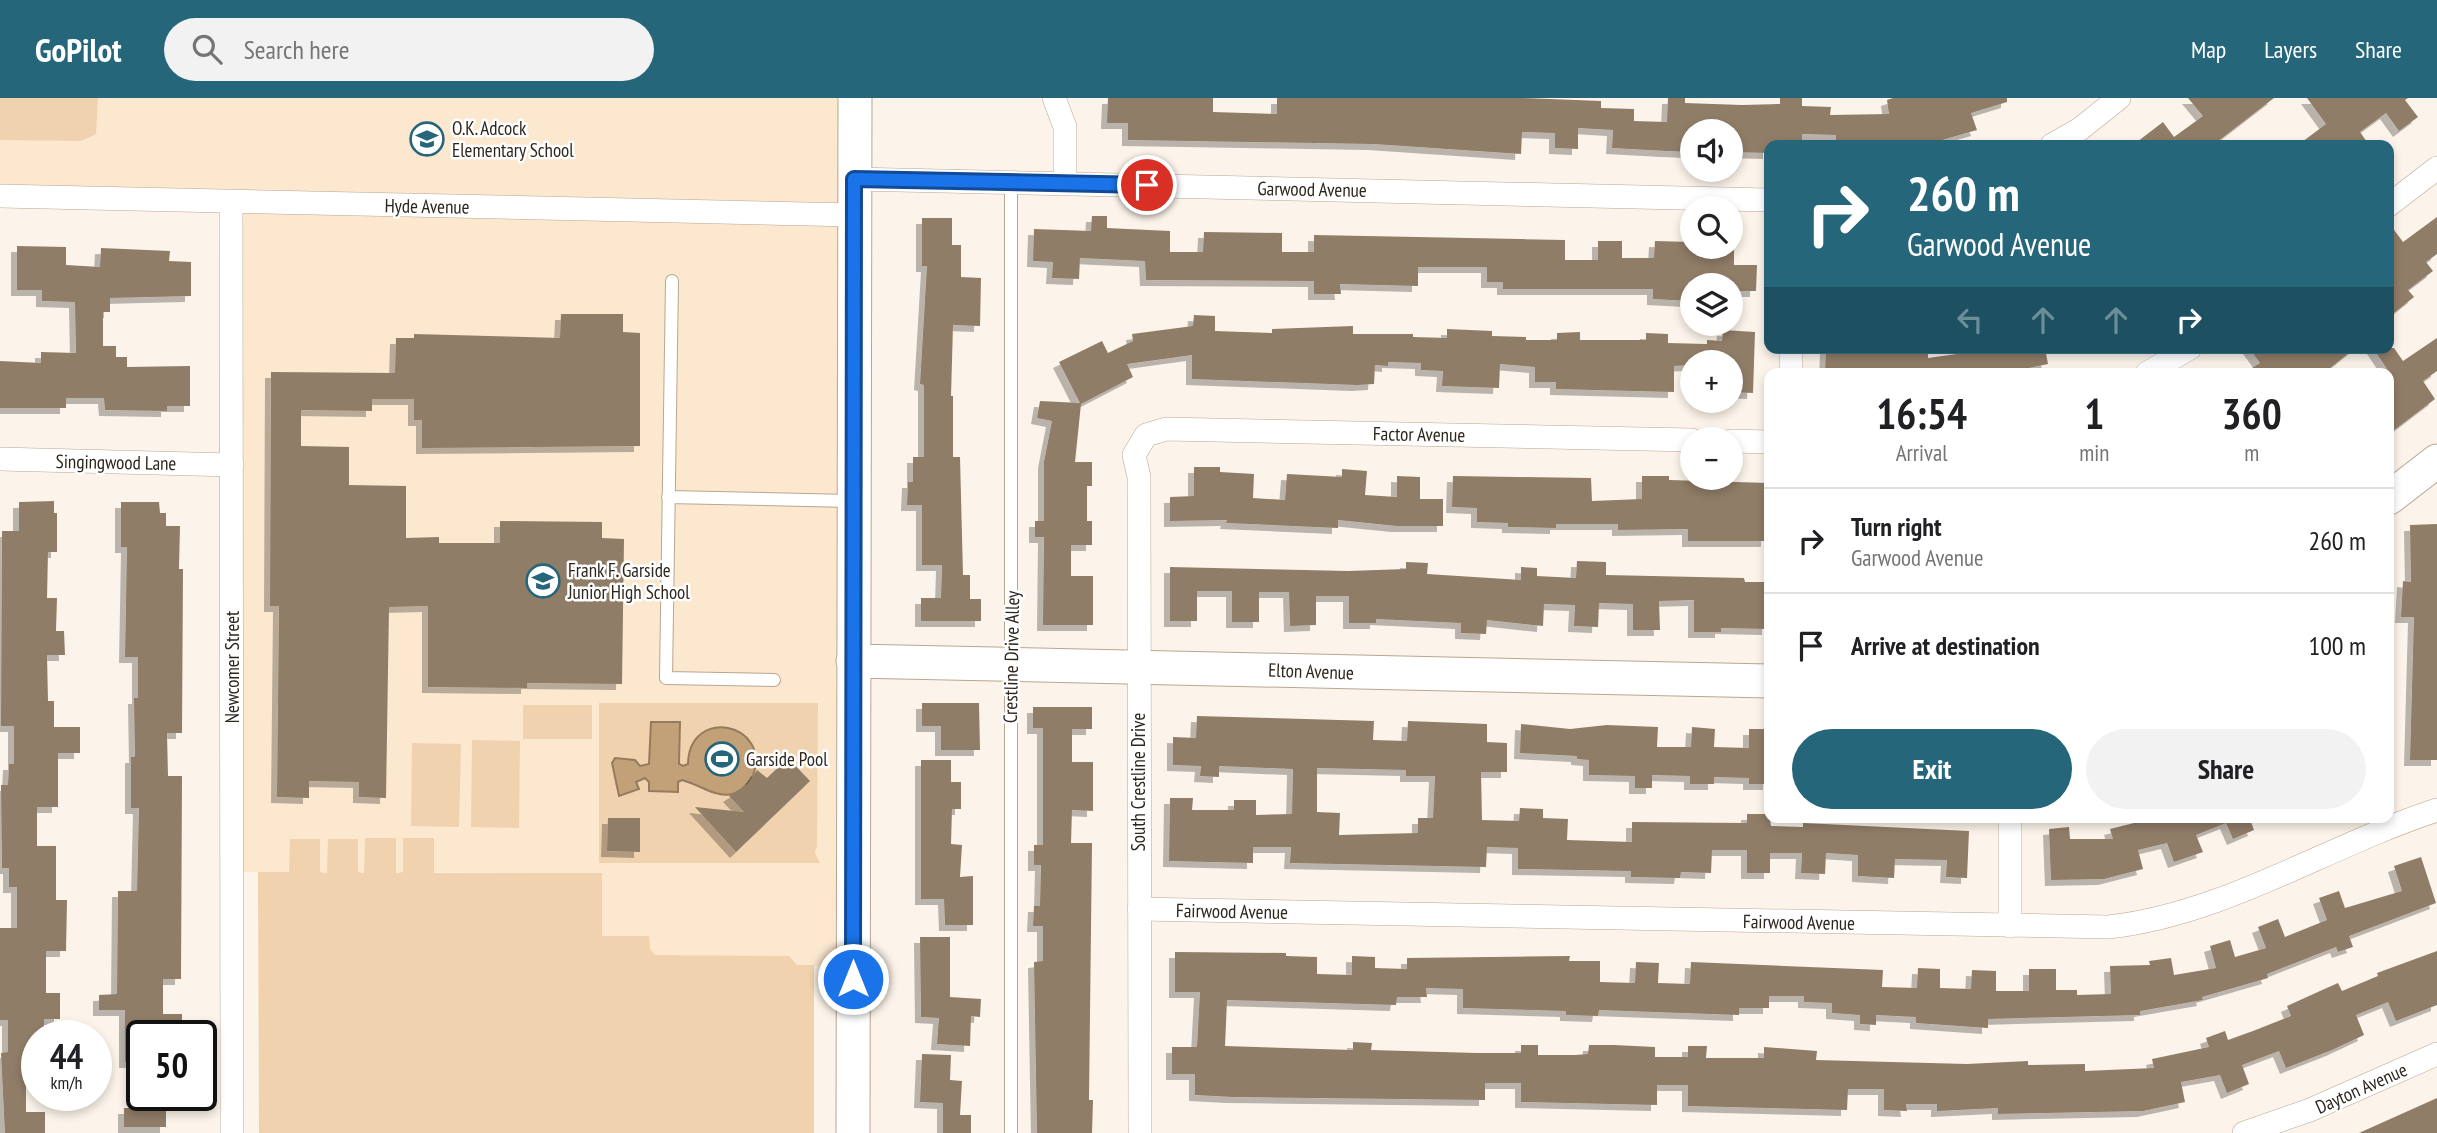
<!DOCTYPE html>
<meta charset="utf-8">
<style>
:root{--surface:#fff;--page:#f2f2f2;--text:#202124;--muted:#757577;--line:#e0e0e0;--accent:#25667a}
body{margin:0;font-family:"PT Sans Narrow",sans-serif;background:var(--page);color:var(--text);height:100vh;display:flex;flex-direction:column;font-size:26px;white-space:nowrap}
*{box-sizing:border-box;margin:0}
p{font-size:23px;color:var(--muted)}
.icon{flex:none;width:38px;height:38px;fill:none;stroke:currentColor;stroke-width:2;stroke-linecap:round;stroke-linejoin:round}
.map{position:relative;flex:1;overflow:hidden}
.side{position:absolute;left:1764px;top:270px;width:630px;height:455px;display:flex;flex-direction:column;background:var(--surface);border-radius:14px;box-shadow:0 4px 10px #0003}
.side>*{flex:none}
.top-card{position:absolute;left:1764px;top:42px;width:630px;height:214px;border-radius:14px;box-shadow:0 4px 10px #0003;background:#25667a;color:#fff;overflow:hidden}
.tools{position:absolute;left:1680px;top:21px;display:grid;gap:14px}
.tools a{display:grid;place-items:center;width:63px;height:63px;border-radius:50%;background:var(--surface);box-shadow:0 4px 10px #0003;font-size:35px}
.speed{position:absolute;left:21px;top:922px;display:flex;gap:14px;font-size:35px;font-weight:700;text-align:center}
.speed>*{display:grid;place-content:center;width:91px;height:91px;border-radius:50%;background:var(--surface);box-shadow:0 4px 10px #0003;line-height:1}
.speed small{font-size:18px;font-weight:400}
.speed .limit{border:4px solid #111;border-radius:10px;background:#fff;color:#111}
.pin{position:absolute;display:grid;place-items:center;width:60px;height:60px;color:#fff;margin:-30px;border:4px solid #fff;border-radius:50%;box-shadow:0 2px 7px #0007}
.me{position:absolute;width:77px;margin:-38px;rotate:0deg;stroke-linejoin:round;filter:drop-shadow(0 0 5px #0008)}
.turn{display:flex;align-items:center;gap:24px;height:147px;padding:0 28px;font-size:32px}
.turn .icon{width:91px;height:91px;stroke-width:2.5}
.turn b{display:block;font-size:49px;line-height:60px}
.lanes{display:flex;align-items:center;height:66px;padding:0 28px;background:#0003;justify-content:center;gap:35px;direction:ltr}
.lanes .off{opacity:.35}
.eta{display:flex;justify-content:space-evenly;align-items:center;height:119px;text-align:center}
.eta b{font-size:42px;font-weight:700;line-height:49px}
.action{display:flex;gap:14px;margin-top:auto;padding:14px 28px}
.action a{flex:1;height:80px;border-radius:42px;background:var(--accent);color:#fff;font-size:28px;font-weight:700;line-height:80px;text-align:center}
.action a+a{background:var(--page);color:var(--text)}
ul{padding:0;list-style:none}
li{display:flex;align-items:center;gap:21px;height:105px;padding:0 28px;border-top:2px solid var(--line)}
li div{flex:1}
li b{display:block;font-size:26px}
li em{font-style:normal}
header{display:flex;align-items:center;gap:42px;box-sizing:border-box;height:98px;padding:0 35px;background:var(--accent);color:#fff}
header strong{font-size:33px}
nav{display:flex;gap:38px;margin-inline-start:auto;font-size:24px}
.search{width:490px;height:63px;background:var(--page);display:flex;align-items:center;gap:18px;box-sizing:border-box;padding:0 24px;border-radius:38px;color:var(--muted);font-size:26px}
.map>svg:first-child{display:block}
.built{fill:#fce7cf}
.green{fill:#f1d2ae}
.water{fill:#c2a078;stroke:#957b5d;stroke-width:2}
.building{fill:#907d67;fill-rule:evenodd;filter:url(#shadow)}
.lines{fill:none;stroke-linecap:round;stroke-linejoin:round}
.lane-casing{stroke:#baa690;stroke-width:14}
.street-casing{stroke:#baa690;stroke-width:24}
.secondary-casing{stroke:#baa690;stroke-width:35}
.lane{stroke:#fff;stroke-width:12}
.street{stroke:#fff;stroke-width:23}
.secondary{stroke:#fff;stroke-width:33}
.route-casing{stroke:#114b97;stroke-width:18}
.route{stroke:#1a73e8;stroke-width:12}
.labels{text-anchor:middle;stroke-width:5;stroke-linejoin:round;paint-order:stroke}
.poi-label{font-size:19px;fill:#2d261d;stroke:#fff;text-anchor:start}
.street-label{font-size:19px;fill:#2d261d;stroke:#fff}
</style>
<header>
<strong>GoPilot</strong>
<div class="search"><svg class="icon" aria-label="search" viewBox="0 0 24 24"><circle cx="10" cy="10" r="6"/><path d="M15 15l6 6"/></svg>Search here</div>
<nav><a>Map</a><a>Layers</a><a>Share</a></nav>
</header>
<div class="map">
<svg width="2437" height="1035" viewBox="0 0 2437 1035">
<defs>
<filter id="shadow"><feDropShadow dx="-6" dy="6" stdDeviation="0" flood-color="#0004"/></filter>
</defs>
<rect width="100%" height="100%" fill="#fcf4ea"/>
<path class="built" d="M0,0H854V868H797L789,858L655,857L649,851V838H602V775L232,774L231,103L0,98Z"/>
<path class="green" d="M0,0H98L96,36L81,43L0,42Z
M599,605H818L817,748L815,755L820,765H599Z
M523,607H592V641H523Z
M472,642L520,643L519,730L471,729Z
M412,645L461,646L459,729L411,728Z
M365,740H396V775L403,774V740H434V775H602V838H649L650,851L655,857L789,858L797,867H814V1035H259L258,774H289L290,741H320V774L327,775L328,741H358V774L364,775Z"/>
<path class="water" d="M651,624H680L679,666L683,668L688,666C689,608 772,624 753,678C730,713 710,690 682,682L678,684V694L649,693V684L645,680L636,684L639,691L619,698L612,665L615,660L635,662L640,668L649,666Z"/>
<path class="building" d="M1108,0H1213V14L1277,16V0H1522L1601,3V10L1634,11V23L1667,24L1668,0H1685V5L1742,7L1780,6V0H1802V8L1831,9L1830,17L1889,16L1887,2L1893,0H2007V4L1971,15L1977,32L1942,42V47H1836V37L1802,36V47H1769V55L1731,54V33H1692L1690,54L1667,53L1612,50L1613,32L1578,30V51L1555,50V35L1522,34L1521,56L1374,46L1128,42V25H1107Z
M2188,0H2274L2213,47H2133L2163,24L2174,39L2203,18Z
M2307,0H2408L2405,2L2418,19L2399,33L2386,15L2360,34L2369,47H2298L2326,26Z
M1092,118H1107V130L1170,133V154H1203L1204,134L1282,135V154H1314V137L1565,142V162H1598V143H1622V160H1654L1655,143L1692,144V149H1734V167H1757L1756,193H1731V187H1690V203L1653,201V191H1503V184H1487V169H1418V188L1340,186L1341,196H1314V183L1146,182L1145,163L1080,160L1079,181L1052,180L1053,164L1033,163L1034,131L1091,133Z
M2437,119V156L2426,164L2433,173L2408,192L2414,199L2389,219V125L2403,144Z
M922,120H952V147H961V179L981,180L980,228L953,227L951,298H953V359H960L963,477H970V501H981V523H921V500H941L942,467H922V407H907L908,384H913V359H924V287L920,286L927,168H922Z
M17,148L66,149V167L100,169L101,150L170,153L169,163L191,164V198L110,200V214H103V248H116V259H127V269L190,268V308H167V313L105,312L104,300H66V310H0V263L41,265V254L76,255L75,204L42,203V192H17Z
M561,216H623V234L640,235V348L422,350V322H414V301H372V313L301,312V348L349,349V387L406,388V440L439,439V445H500V423L602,424V440L624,441L622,586L527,585V590L428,589V508L389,509L386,700L359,699V684L309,683V700L277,699L279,508H270L271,274L395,275L396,240H414V236L560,240Z
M1194,217L1215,218V233L1272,235V231L1353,228V236H1413V239L1447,240V231L1492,233V238L1526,239V242H1557V235L1580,234V242H1646V235L1668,236V245L1707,246V242L1722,243L1723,232L1755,234L1753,295L1731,294V264L1674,268V294L1556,291V284H1535V269L1500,266L1499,290L1442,288L1443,273L1421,272V265L1388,264V268L1375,267L1374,286L1357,287L1192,281V257L1127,266L1133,279L1081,306L1075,364H1092V388H1087V423H1092V447H1071V478H1093V527H1043L1044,439H1035V423H1044V364L1052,323L1037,320L1040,303L1080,305L1059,264L1102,243L1108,255L1133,243L1132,236L1193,228Z
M2437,240V273L2423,283L2435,301L2389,336V274L2373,250H2394L2403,263Z
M1826,250H1928V260L1964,255V250H2045L2048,266L2005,275H1825Z
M2249,250H2355L2324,275H2244L2260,265Z
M1194,369H1220V374L1254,376L1253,400L1285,402L1287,376L1342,379V371L1367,373L1365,397L1397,399V378L1420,379V401H1443V428H1397L1338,422V430L1226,425L1227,422L1170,423V399L1194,398Z
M1453,378L1591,380L1592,403L1642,401V378H1669V382L1769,385L1767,443H1688V431L1618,432V426H1556V430L1508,429V425L1477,424V410L1452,409Z
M54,403V415H57V454H48L47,500H57L56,533H64L65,557H47L48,603H54V629H80V655H58V709H37V748H56V802H67L66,853H46V895H60V921H44V938H37V976H26V1014H45V1035H5L1,955L8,954V922H0V830H17V789H9V770H2L1,687H8L9,666H14V628H1L2,433H19V404Z
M121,404H159L160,415H166V428H180L179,471H183L182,635H167L168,678H182L181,881H163V916H182V938H142V964H125V912H99V897L117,896L118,793H137L139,710H131V659H135L134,600H138V559H125L127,449H121Z
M2437,426V662H2410L2414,519H2401L2403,483L2411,484L2410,427Z
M1577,463L1606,464V477L1744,480L1745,484H1769L1768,531L1721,530V534H1694V502L1659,503L1660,532H1633V506L1599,505L1598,529L1574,528L1575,507L1544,506L1543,528L1487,522L1486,536L1461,535V525L1376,521V525H1349V498H1316V527L1290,528L1289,494H1259V524H1232V493H1197V523H1170V469L1348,473L1406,471V464L1428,465L1427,476L1521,482V469L1537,470V478L1576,480Z
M922,605H979L980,652H941V628H922Z
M1033,609H1092V631H1072V664H1093V713L1072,712L1071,745H1092L1089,1002H1093L1092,1035H1037L1034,864L1043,863V828H1033L1034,808H1040L1041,767H1034V747H1043V630H1033Z
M1197,618L1374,623L1373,642L1407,643L1408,623L1487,626V644L1507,645V674H1481L1482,722L1519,723L1520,710L1543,711V720L1568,721L1567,742L1632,744V724L1747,725V716H1769L1771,728L1803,729V725L1969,733L1967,780L1946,779L1947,762L1895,761L1894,780L1858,778V757L1826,755L1825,776L1801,775L1802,755H1770V775H1747V752H1712L1711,775L1681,774L1680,780L1631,779V773L1518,771V750L1487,749L1486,769L1290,765L1291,749H1253V765L1169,763L1170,700H1193L1192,712H1234V702H1256V717L1292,716L1293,671L1219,668V679L1200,678L1201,668L1173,667V639L1196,640ZM1317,670L1406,672V678H1435L1433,720H1418V735L1339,737L1340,715L1317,714Z
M1521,626L1570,631L1607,627L1658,629L1657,649H1691L1692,629L1715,631L1714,649L1749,650V631H1769V686H1749V680L1714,679V686H1690V678L1652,677V690H1635V678L1589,677V662L1577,661V658L1520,655Z
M788,660L810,683L736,754L695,709L744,714L729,698L748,686L757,672L767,680Z
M921,662H951V684H961V711H952L951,746L962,747L960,779L973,778V827H945L944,801H921Z
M2158,719H2249L2254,732L2233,741L2226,725L2196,737L2203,754L2174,764L2167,745L2138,752L2143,771L2104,781L2051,782L2049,731L2069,729L2070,741H2113L2110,731Z
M608,720H640V754L607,753Z
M2421,759L2436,805L2349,838L2353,849L2338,854L2336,849L2267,876L2268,880L2202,899L2203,902L2140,913V917L1988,921V930L1916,925V919L1876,917V927L1860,926V917L1832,915V905L1804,904V898H1769V910H1739V917L1599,912L1598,918L1566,917V913L1463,910V891L1426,890L1427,899H1397L1396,907L1227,902L1225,948L1353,952V944L1372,945L1371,952L1477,955H1521V947H1538V957H1575L1588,956L1589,947H1614L1655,949V959H1688V948H1707L1706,960H1764V949L1817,953L1816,962L1967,966L2028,963V967L2085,966V973L2154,970L2152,961L2209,949L2206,940L2225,933L2228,942L2253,933L2291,918L2287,908L2320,893L2338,885L2342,893L2378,878L2377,875L2437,853V907L2396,923L2388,904L2356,917L2364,937L2332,952L2286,970L2279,953L2242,967L2249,986L2227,995L2220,977L2181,984L2185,1004L2143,1013L1998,1016V1010L1937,1013V1006H1906L1907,1013L1884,1012V991H1848L1847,1012L1688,1008V987H1657V1007L1521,1004V985H1485V1002L1233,999L1195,997V976H1172V949H1197L1200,894H1175V854L1286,855V858L1317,859V876L1352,877V858L1375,859V870L1407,871V860L1570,858L1569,863H1600V884L1635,885L1636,864L1659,865L1658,885L1690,886L1691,864L1883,872L1882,889L1917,890L1918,870L1940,871V890L1971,891L1972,872L1996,873V893H2029V871H2056V892H2077V897L2111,896L2110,868L2150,867L2149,863L2171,860L2174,877L2216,870L2210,848L2230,842L2235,859L2266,850L2258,829L2278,821L2285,839L2327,822L2319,800L2339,793L2345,810L2402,793L2394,768Z
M920,839H950V899L981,901L980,919L971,918L970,948L937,946L939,920L921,919Z
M922,956L951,957L950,982L962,983L960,1017H971V1035H943V1005L920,1004Z
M135,998H166V1029H124V1010H135Z
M2437,1000V1035H2359Z"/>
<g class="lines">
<defs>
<path id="lane" d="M1011,84V1035
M672,183L666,580L774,582
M668,399L851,403"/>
<path id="street" d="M1054,0L1065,29V85
M2052,47L2080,31L2119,0
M854,81L1769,102
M0,98L854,117
M231,103L232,1035
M2389,107L2437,70
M1791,275V250
M2147,275L2190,250
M1731,343L1769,344
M0,361L232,367
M2010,719V828
M1139,811L2109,829C2225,816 2327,748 2437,712
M1140,1035L1139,379L1134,357L1146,337L1166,331L1692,342
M2244,1035L2310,1012L2437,956"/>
<path id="secondary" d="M2389,400L2437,363
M853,563L1769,583
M853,1035L855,0"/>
</defs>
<use href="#lane" class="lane-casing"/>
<use href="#street" class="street-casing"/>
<use href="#secondary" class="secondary-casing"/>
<use href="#lane" class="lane"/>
<use href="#street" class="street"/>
<use href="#secondary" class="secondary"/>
</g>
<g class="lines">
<defs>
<path id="route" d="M853,881L854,81L1147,87"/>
</defs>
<use href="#route" class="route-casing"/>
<use href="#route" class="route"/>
</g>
<defs>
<symbol id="school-ring" viewBox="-11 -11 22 22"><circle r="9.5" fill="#fff" stroke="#25667a" stroke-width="1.5"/><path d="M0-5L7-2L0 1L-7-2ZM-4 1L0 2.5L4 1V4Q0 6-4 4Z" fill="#25667a"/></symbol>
<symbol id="stadium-ring" viewBox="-11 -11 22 22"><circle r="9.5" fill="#fff" stroke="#25667a" stroke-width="1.5"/><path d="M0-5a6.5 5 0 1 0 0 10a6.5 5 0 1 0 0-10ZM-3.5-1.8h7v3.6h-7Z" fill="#25667a"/></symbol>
</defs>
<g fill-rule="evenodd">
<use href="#school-ring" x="408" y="22" width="38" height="38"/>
<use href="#school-ring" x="524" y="464" width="38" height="38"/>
<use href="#stadium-ring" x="703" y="642" width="38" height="38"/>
</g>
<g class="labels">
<g class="poi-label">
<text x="452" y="37">O.K. Adcock<tspan x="452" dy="22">Elementary School</tspan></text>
<text x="568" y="479">Frank F. Garside<tspan x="568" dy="22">Junior High School</tspan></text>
<text x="746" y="668">Garside Pool</text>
</g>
<g class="street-label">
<text transform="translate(1312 91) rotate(1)" y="7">Garwood Avenue</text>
<text transform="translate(427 108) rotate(1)" y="7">Hyde Avenue</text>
<text transform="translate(1419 336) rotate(1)" y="7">Factor Avenue</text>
<text transform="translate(116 364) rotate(1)" y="7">Singingwood Lane</text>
<text transform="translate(1011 559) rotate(-89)" y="7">Crestline Drive Alley</text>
<text transform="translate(232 569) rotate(-90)" y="7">Newcomer Street</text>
<text transform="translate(1311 573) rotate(2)" y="7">Elton Avenue</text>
<text transform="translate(1138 684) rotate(-90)" y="7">South Crestline Drive</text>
<text transform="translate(1232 813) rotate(1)" y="7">Fairwood Avenue</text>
<text transform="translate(1799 824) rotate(1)" y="7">Fairwood Avenue</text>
<text transform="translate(2361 990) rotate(-24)" y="7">Dayton Avenue</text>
</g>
</g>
</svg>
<div class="tools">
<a><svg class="icon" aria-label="sound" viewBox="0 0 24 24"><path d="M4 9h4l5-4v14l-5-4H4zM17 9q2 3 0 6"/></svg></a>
<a><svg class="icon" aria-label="search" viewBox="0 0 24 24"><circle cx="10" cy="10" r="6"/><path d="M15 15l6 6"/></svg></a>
<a><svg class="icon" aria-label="layers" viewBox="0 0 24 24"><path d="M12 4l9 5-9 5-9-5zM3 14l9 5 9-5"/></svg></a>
<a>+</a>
<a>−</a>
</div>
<div class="speed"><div>44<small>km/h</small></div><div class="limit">50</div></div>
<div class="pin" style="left:1147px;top:87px;background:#d93025"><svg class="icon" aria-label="arrive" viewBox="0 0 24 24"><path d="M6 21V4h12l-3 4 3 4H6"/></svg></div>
<svg class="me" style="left:853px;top:881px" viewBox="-20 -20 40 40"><circle r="17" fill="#1a73e8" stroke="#fff" stroke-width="3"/><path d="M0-11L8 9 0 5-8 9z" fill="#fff"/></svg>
<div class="top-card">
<div class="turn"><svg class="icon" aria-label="right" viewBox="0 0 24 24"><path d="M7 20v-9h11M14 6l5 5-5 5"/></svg><div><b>260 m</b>Garwood Avenue</div></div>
<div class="lanes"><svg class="icon off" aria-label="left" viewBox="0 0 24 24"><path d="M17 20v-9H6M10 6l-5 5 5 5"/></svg><svg class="icon off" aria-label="ahead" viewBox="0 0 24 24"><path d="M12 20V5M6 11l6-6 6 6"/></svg><svg class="icon off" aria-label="ahead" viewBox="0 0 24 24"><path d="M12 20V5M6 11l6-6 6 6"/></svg><svg class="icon" aria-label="right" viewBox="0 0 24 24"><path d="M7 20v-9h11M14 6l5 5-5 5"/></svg></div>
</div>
<section class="side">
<div class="eta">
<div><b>16:54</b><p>Arrival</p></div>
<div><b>1</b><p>min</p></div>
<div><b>360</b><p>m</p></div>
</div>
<ul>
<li><svg class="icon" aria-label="right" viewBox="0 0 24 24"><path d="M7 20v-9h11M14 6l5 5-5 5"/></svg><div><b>Turn right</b><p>Garwood Avenue</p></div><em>260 m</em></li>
<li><svg class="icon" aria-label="arrive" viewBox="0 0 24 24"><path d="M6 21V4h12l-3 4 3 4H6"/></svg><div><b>Arrive at destination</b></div><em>100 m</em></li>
</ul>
<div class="action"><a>Exit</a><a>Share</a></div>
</section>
</div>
